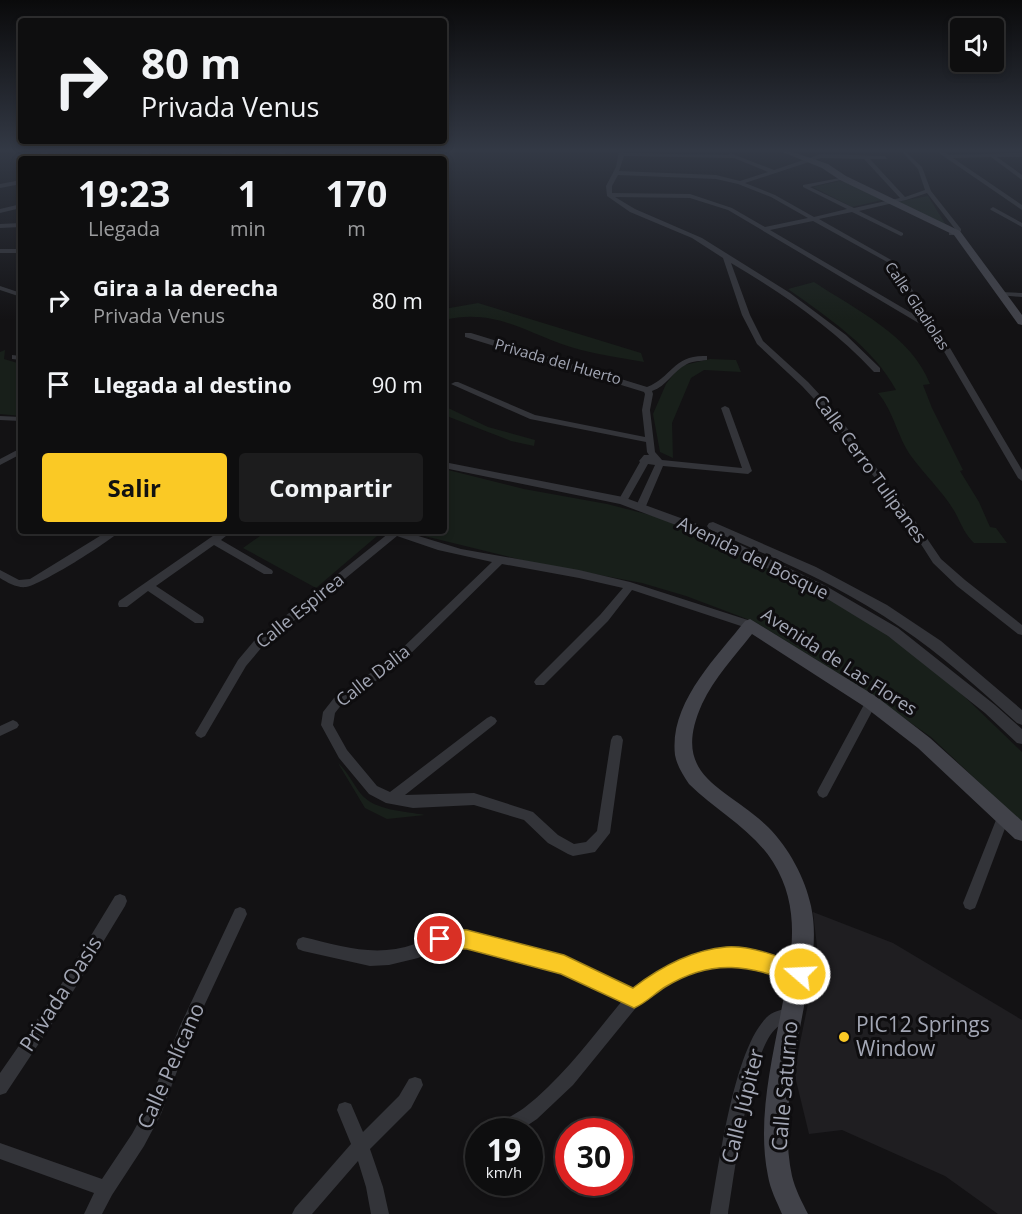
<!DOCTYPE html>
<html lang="es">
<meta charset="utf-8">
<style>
:root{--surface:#0e0e0f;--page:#1c1c1d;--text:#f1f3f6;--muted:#9b9c9e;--line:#2e2e2f;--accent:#fac925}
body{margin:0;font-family:"Open Sans",sans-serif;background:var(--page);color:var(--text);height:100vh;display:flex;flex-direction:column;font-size:22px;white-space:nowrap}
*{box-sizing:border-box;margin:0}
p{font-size:20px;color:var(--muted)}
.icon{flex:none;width:33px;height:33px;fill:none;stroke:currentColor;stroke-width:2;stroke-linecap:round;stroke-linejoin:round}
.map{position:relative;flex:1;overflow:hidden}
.details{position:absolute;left:18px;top:156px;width:429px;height:378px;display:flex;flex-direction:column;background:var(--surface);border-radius:6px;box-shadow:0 3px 9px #0003,0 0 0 2px var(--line)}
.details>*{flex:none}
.top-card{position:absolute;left:18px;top:18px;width:429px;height:126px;border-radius:6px;box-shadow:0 3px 9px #0003,0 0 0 2px var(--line);background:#0e0e0f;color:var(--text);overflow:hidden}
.fabs{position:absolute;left:950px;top:18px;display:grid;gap:12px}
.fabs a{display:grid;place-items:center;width:54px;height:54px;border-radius:6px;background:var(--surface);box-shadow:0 3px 9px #0003,0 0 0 2px var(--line);font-size:30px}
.speed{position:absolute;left:465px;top:1118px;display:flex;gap:12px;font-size:30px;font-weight:700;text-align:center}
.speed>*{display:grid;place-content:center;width:78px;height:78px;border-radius:50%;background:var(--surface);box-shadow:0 3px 9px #0003,0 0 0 2px var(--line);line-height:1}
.speed small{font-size:15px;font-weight:400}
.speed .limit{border:9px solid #d22;background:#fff;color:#111}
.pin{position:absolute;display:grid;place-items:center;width:51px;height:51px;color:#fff;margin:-26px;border:3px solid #fff;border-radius:50%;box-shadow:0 2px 6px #0007}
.me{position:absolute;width:66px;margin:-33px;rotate:289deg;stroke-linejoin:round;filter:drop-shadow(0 0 4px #0008)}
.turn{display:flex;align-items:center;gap:21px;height:126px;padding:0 24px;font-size:27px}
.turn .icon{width:78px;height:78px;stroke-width:2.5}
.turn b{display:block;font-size:42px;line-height:51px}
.eta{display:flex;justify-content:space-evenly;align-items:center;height:102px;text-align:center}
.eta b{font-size:36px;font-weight:700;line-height:42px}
.primary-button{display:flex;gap:12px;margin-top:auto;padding:12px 24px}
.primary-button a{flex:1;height:69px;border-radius:6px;background:var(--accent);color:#111;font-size:24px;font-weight:700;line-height:69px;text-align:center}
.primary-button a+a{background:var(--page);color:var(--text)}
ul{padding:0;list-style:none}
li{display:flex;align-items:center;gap:18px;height:84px;padding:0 24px}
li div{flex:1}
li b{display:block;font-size:22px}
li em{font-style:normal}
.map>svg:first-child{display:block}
.built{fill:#1f1e21}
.green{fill:#181f1a}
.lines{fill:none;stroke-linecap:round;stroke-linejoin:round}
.minor{fill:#333439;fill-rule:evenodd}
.tertiary{fill:#333439;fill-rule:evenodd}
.secondary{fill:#414249;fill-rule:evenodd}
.route{fill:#fac925;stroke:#a28318;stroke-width:1.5}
.poi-dot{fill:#fac925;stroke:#0e0d0f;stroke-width:2}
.labels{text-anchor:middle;stroke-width:6;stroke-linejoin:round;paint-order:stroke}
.far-street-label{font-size:15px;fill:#a3a7b5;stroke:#0e0d0f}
.street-label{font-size:18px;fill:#a3a7b5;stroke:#0e0d0f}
.near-street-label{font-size:21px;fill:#a3a7b5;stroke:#0e0d0f}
.near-poi-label{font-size:21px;fill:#a3a7b5;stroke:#0e0d0f;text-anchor:start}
</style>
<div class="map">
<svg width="1022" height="1214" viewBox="0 0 1022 1214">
<rect width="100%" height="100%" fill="#131214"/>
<path class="built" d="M813,912L893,943L1022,1020V1214H998L945,1176L842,1130L809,1134L794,1072L818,955Z"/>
<path class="green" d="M839,181L849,182L882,200L852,207L813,187Z
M928,196L946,225L897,202Z
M814,282C856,310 911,335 930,384L923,385L932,408L963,470L960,471L979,502L990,527L996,528L1007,543H974C965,534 962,526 957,516C947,496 924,474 911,456C897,436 894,412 878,393L896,390C873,347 827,317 788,289Z
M478,303L641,353L644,362C623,358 601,355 581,350C530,337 500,307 444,320V309Z
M5,350L4,359L21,364V416L0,414V352Z
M710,359L736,360L741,372L704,370L691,378L672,423L673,458L660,452L653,414L666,384L680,366Z
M444,406L488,427L535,440L534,446L511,441L444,415Z
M444,469L524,489L607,504L658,517L770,569L831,600L874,626L940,673L1022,752V823L931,737L846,678L755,622L686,596L642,583L526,561L404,531H444Z
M267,531H366L377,536L316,588L243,548Z
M338,763C348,772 353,784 361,794C375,811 405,811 425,815L387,819L365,808Z"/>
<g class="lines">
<path class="minor" d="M48,151H56L43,155L40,153Z
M152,151H160L127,159H117Z
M281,151H286L279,159H273Z
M619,151H623L624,153L728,155L730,153L774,170L821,154L885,156L887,159H870L905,197L925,190L918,169L901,151H905L922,167L931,191L961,229V231L953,235H949V233L955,229L927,193L906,200L859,211L903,233V235L901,236L852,212L819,219L893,261L940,331L1022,470V481L1018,478L932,331L728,210L690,198L615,197L635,209L702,238L790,293L846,335L880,368V372H874C832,327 783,294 731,263L750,315L763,341L808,382L833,409L911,515L941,559L965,580L1022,625V635L1018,634L957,586L933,563L905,519L827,413L802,386L757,344L742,315L723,258L692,238L630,212L607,196L606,186L616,167ZM624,156L734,158L768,172L740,181L716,175L619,171ZM821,158L864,159L900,198L854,208L810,187L845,179V177L803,185V187L847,209L814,217L775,195L745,183ZM618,175L716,179L738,184L771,197L808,218L765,227L732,208L690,194L612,193V186ZM813,221L889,263L927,322L770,230Z
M936,151H942L949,155L1022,153V157H997L1022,175V180L991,157L953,158L1022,205V210Z
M21,180V184L0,188V184Z
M993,207L1022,223V227L991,210L990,209Z
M21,223V227L0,228V224Z
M0,286L21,293V297L0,290Z
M1001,292L1022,293V297L999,295L998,294Z
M465,333H471L647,387C672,377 674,354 707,356V360C700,361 693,361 687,364C673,371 667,386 652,391L653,394L650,410L655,452L662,460L742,468L721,408L725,406L729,408L752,471L748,474L663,466L646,506L641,509L636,506L655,465L648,464L626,503H620L618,501L640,462L639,461L644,455H649L647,452L646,442L530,419L451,384L455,382H458L535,415L645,437L642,410L645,394L644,392L465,337Z
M12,355L21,356V360L12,359Z
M0,416L21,417V421L0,420Z
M21,448V454L0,465V459Z
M108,531H120C109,542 41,585 26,587C17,588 8,583 0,578V570L19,580L30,579Z
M220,531H232L221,540L272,570L273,572L272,574H264L214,545L156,586L203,617L204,620L203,623H195L148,591L127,607H119L118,604L119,601Z
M388,531H402L461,549L579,570L630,582L754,622L755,625L754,628L750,629L632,590L608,621L544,685H536L534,682L536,679L600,615L623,588L579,578L502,564L399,665L342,704L335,713L333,725L347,750L377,786L390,792L487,718L491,716L495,718L497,721L495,724L405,795L474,793L533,812L558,835L574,844L586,842L597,831L611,740L613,736L617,735L621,736L623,740L610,833L595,852L573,856L568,854L548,843L524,820L474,805L413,808L386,803L369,794L339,758L321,725L323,712L334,698L391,659L492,562L438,550L397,536L262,647L246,666L205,736L201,738L197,736L195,733L197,730L238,660L254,641L389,533Z
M871,697L875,699L877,702L827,796L823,798L819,796L817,792L819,788L867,699Z
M13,720L17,722L19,725L17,728L0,736V726Z
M1004,809L1009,811L1010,815L977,903L975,908L970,910L965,908L963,903L998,815L999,811Z
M120,894L125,896L127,901L125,906L69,998L6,1093L0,1095V1073L59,988L115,896Z
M240,907L245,909L247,914L191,1034L161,1114L144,1146L112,1195L102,1214H84L94,1193L0,1159V1143L102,1179L132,1134L149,1103L180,1026L235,909Z
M445,930L467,933L564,958L633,990L653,975L691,958L727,949L764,955L805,969L807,974L805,979L800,981L764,969L727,963L697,970L663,985L639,1004L573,1085L537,1119L519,1131H496C500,1120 515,1115 524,1108C562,1079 592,1037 622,1001L562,972L467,947L446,944L418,958L389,965L370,966L303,951L298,949L296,944L298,939L303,937C342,946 375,958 415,944C425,941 435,934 445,930Z
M791,1007L796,1010L799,1015L796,1020C791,1023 783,1023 779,1026C750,1044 734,1178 728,1214H710C719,1166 733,1052 766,1018C772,1011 782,1010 791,1007Z
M415,1077L421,1079L423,1085L411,1108L370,1149L383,1187L389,1214H371L366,1187L358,1161L312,1214H292L295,1208L351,1144L337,1110L339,1104L345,1102L351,1104L363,1132L399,1096L409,1079Z"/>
<path class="tertiary" d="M233,151H243L214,159H202Z
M21,204V208L0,213V209Z
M0,249H21V253H0Z
M444,462L623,497L697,524L826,586L898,628L995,705L1022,729V744L1017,743L985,713L888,636L816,592L689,530L620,504L444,468Z
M713,522L816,567L887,605L941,641L1022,710V725L1017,723C979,689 942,655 900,627C841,586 774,558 709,529L707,526L709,523Z"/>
<path class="secondary" d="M780,151H790L828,164L846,176L960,231L1022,315V325L1018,324L954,235L840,180L822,168Z
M750,619L877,697L930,738L1022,821V841L1015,839L918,748L865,707L752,634C735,656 714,678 702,704C669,778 726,786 768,827C789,848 805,878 811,906C818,938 811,970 805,1001C795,1056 780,1120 792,1176C795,1189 802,1202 808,1214H782C777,1202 770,1189 768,1176C757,1123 771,1064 781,1012C791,959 803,910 773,862C752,829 716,811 689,784C683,775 677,766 675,755C669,703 716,658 745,621Z"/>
</g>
<linearGradient id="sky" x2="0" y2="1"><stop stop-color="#0a0a0b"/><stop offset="0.47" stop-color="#333945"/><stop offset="1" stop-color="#333945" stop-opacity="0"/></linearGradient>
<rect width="1022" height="320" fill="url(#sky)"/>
<path class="route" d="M440,929L467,930L564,955L633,988C659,968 692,950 726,947C752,945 783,958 806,967L809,974L806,981L800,984C749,966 714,957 665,987C654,994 646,1003 634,1008L561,974L467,949L440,948L434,945L431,939L434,932Z"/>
<circle class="poi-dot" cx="844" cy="1037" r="6"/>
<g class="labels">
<g class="far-street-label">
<text transform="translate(917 306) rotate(56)" y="5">Calle Gladiolas</text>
<text transform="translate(558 362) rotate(16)" y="5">Privada del Huerto</text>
</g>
<g class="street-label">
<text transform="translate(870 469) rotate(54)" y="6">Calle Cerro Tulipanes</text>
<text transform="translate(753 558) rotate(26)" y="6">Avenida del Bosque</text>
<text transform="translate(300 611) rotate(-39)" y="6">Calle Espirea</text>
<text transform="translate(839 662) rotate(33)" y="6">Avenida de Las Flores</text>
<text transform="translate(373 676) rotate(-38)" y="6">Calle Dalia</text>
</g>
<g class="near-street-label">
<text transform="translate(61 994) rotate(-57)" y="7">Privada Oasis</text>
<text transform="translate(171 1066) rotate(-66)" y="7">Calle Pelícano</text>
<text transform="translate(785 1086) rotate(-85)" y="7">Calle Saturno</text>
<text transform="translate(743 1106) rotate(-76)" y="7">Calle Júpiter</text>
</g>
<g class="near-poi-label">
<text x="856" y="1032">PIC12 Springs<tspan x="856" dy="24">Window</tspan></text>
</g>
</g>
</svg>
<div class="fabs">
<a><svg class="icon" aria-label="sound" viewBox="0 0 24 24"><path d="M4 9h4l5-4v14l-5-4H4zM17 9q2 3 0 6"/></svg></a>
</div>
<div class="speed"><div>19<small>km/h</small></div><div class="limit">30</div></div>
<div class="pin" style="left:440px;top:939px;background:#d93025"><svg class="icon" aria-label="arrive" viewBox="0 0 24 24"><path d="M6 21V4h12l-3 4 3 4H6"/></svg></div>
<svg class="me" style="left:800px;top:974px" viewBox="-20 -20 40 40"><circle r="17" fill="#fac925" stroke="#fff" stroke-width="3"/><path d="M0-11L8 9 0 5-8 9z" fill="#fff"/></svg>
<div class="top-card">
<div class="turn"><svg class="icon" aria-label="right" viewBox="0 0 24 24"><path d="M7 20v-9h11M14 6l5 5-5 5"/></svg><div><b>80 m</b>Privada Venus</div></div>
</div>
<section class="details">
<div class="eta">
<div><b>19:23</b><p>Llegada</p></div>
<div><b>1</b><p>min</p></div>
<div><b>170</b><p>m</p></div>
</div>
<ul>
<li><svg class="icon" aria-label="right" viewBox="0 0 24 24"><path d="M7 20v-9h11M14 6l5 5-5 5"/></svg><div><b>Gira a la derecha</b><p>Privada Venus</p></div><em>80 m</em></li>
<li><svg class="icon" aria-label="arrive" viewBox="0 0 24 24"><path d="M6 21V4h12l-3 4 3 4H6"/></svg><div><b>Llegada al destino</b></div><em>90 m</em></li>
</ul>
<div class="primary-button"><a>Salir</a><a>Compartir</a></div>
</section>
</div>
